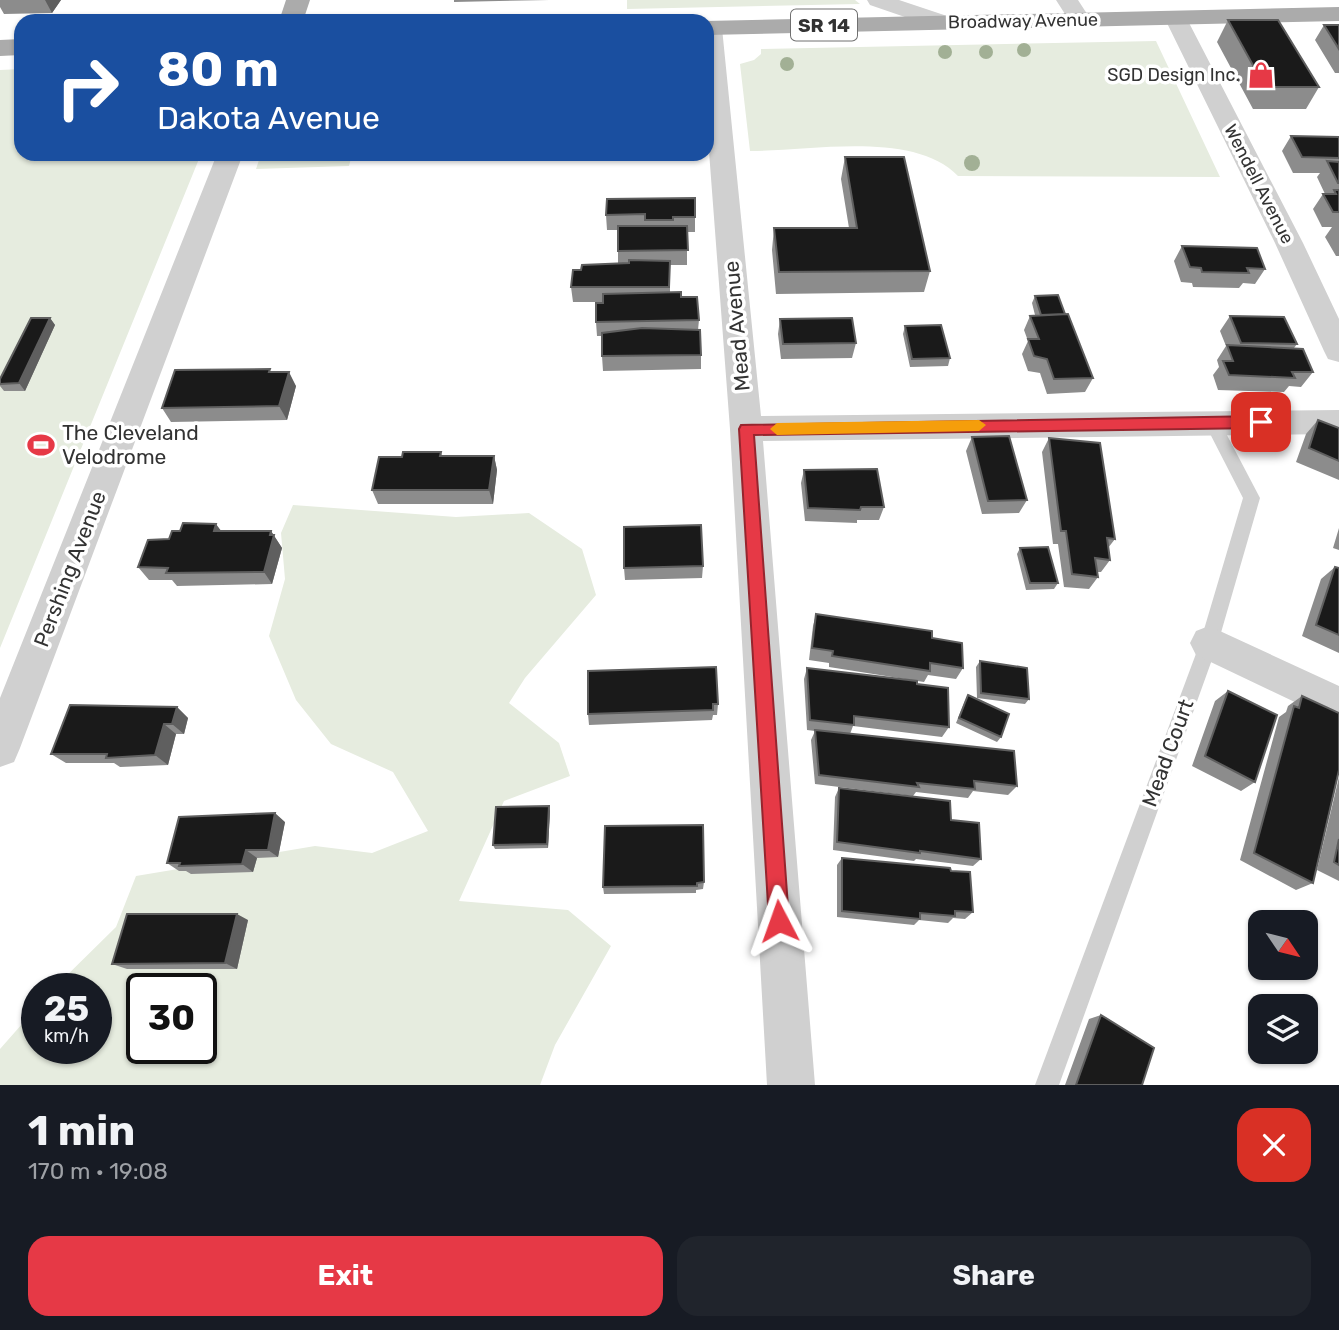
<!DOCTYPE html>
<meta charset="utf-8">
<style>
:root{--surface:#171b24;--page:#20242c;--text:#f1f3f6;--muted:#9ea1a6;--accent:#e63946}
body{margin:0;font-family:Rubik,sans-serif;background:var(--page);color:var(--text);height:100vh;display:flex;flex-direction:column;font-size:26px;white-space:nowrap}
*{box-sizing:border-box;margin:0}
p{font-size:23px;color:var(--muted)}
.icon{flex:none;width:38px;height:38px;fill:none;stroke:currentColor;stroke-width:2;stroke-linecap:round;stroke-linejoin:round}
.map{position:relative;height:1085px;overflow:hidden}
.side{display:flex;flex-direction:column;background:var(--surface);flex:1}
.side>*{flex:none}
.banner{position:absolute;left:14px;top:14px;width:700px;height:147px;border-radius:21px;box-shadow:0 2px 5px #0004;background:#1a4fa0;color:#fff;overflow:hidden}
.needle{width:46px;rotate:125deg}
.tools{position:absolute;left:1248px;top:910px;display:grid;gap:14px}
.tools a{display:grid;place-items:center;width:70px;height:70px;border-radius:14px;background:var(--surface);box-shadow:0 2px 5px #0004;font-size:35px}
.speed{position:absolute;left:21px;top:973px;display:flex;gap:14px;font-size:35px;font-weight:700;text-align:center}
.speed>*{display:grid;place-content:center;width:91px;height:91px;border-radius:50%;background:var(--surface);box-shadow:0 2px 5px #0004;line-height:1}
.speed small{font-size:18px;font-weight:400}
.speed .limit{border:4px solid #111;border-radius:10px;background:#fff;color:#111}
.pin{position:absolute;display:grid;place-items:center;width:60px;height:60px;color:#fff;margin:-30px;border-radius:14px;box-shadow:0 4px 10px #0006}
.me{position:absolute;width:77px;margin:-38px;rotate:356deg;stroke-linejoin:round;filter:drop-shadow(0 0 5px #0008)}
.turn{display:flex;align-items:center;gap:24px;height:147px;padding:0 28px;font-size:32px}
.turn .icon{width:91px;height:91px;stroke-width:2.5}
.turn b{display:block;font-size:49px;line-height:60px}
.round{display:grid;place-items:center;flex:none;width:74px;height:74px;border-radius:21px;background:var(--page)}
.head{display:flex;align-items:center;justify-content:space-between;height:119px;padding:0 28px}
h1{font-size:42px;font-weight:700;line-height:52px}
.action{display:flex;gap:14px;margin-top:auto;padding:14px 28px}
.action a{flex:1;height:80px;border-radius:21px;background:var(--accent);color:#fff;font-size:28px;font-weight:700;line-height:80px;text-align:center}
.action a+a{background:var(--page);color:var(--text)}
.map>svg:first-child{display:block}
.green{fill:#e6ecdf;fill-rule:evenodd}
.lines{fill:none;stroke-linecap:round;stroke-linejoin:round}
.lane{fill:#d0d0d0;fill-rule:evenodd}
.street{fill:#d0d0d0;fill-rule:evenodd}
.primary{fill:#ababab;fill-rule:evenodd}
.tree{fill:#a2b095}
.wall{fill:#8c8c8c}
.shaded-wall{fill:#5f5f5f}
.building{fill:#1a1a1a;stroke:#5f5f5f;stroke-width:2}
.route{fill:#e63946;stroke:#96252e;stroke-width:2}
.slow{fill:#f59e0b}
.labels{text-anchor:middle;stroke-width:7;stroke-linejoin:round;paint-order:stroke}
.far-street-label{font-size:18px;fill:#333;stroke:#fff}
.far-poi-label{font-size:18px;fill:#333;stroke:#fff;text-anchor:end}
.shield{fill:#fff;stroke:#707070;stroke-width:2}
.shield-label{font-size:19px;font-weight:bold;fill:#333}
.street-label{font-size:21px;fill:#333;stroke:#fff}
.poi-label{font-size:21px;fill:#333;stroke:#fff;text-anchor:start}
</style>
<div class="map">
<svg width="1339" height="1085" viewBox="0 0 1339 1085">
<rect width="100%" height="100%" fill="#fff"/>
<path class="green" d="M627,0H855L860,4L627,9Z
M1156,41L1220,177L958,176C914,130 810,151 750,151L740,64L754,60L761,54V49Z
M21,69V154H201L0,648V70Z
M261,154H352L349,166L256,169Z
M293,505L456,517L529,513L582,549L596,595L525,678L509,703L559,743L570,776L504,801L459,901L568,910L611,946L555,1045L540,1085H0V1049L37,1007V1048H96V989H53L116,927L136,876L315,846L372,853L428,831L393,772L331,744L296,700L269,636L285,579L281,533ZM142,989H201V1048H142Z"/>
<g class="lines">
<path class="lane" d="M1212,416L1218,418L1260,498L1218,643L1059,1085H1035L1200,643L1243,498L1204,422Z"/>
<path class="street" d="M867,0H899L950,17L953,22L950,27H934L870,5Z
M1056,0H1078L1091,20L1088,25H1072Z
M1176,12L1184,14L1187,19L1303,243L1339,319V362L1328,359L1324,351L1275,243L1165,19L1168,14Z
M711,21L719,23L722,28L761,416L1339,410V434L763,441L815,1085H767L730,429L707,125V22Z
M217,154H243L20,748L14,762L0,767V698Z
M1209,626L1339,686V723L1196,655L1190,643L1196,631Z"/>
<path class="primary" d="M286,0H310L303,21H279Z
M1339,7V21L707,35L705,21Z
M21,39V55L0,56V40Z"/>
</g>
<g class="tree">
<circle cx="1024" cy="50" r="7"/>
<circle cx="945" cy="52" r="7"/>
<circle cx="986" cy="52" r="7"/>
<circle cx="787" cy="64" r="7"/>
<circle cx="972" cy="163" r="8"/>
</g>
<path class="wall" d="M0,0H61L52,13L4,14L0,7Z
M454,0H549L454,2Z
M1228,20L1319,87L1306,109H1253L1217,42Z
M1324,25H1339V73H1335L1315,40Z
M1291,136L1339,137V256H1336L1325,237L1332,227H1322L1313,209L1323,194H1325L1317,177L1320,173H1293L1282,151Z
M353,154H526L354,158Z
M600,154H693V156L601,158Z
M845,157L930,271L924,292L776,294L772,250L774,228H849L841,179Z
M695,198V232H687V265H670V292L681,297L699,320L698,330L701,355V369L603,371L602,356V336H597L596,322L603,302H573L571,287L581,270L618,263V230H607L606,215Z
M1182,246L1265,269L1255,284L1243,283L1239,288L1193,287L1192,283L1181,282L1174,261Z
M1035,296L1065,314L1093,378L1085,392L1047,394L1040,373L1028,371L1022,354L1028,341L1024,330L1030,316L1035,315L1032,303Z
M1230,316L1297,344L1294,348L1313,372L1301,387L1289,386L1284,392L1218,390L1213,375L1219,367L1217,360L1226,346L1220,331Z
M50,318L55,325L25,391H4L0,386V379Z
M780,319L856,343L852,358L781,359L778,334Z
M905,326L950,358L948,366L910,367L903,334Z
M272,372L296,386L287,420L171,422L162,408Z
M1318,420L1339,428V480L1296,462L1306,434Z
M972,437L1027,500L1019,513L982,514L966,451Z
M1049,438L1115,539L1108,548L1110,560L1101,572H1097L1098,577L1089,589L1064,587L1058,544H1053L1042,452Z
M441,452L442,456H494L497,470L493,504H378L372,490L402,457Z
M804,470L884,507L879,520H857V523L805,521L801,483Z
M1339,528V550L1333,548Z
M221,531H271L282,548L272,584L177,586L172,580H149L138,567Z
M1020,548L1058,583L1054,589L1026,590L1017,554Z
M703,566L702,578L625,580L624,568Z
M1335,567L1339,568V653L1302,636L1321,579Z
M816,614L932,638L963,668L956,679L928,675L924,682L829,667V663L809,660L813,626Z
M980,661L1029,699L1025,704L977,698L976,667Z
M807,668L917,684L949,727L942,737L853,726L850,734L1017,786L1008,795L973,791L968,798L916,792L913,796L815,784L811,740L815,731L807,730L804,679Z
M1228,691L1255,782L1241,791L1192,766L1215,701Z
M968,695L1001,737L997,742L956,723L965,701Z
M1302,696L1313,883L1296,890L1240,860L1279,717L1286,712L1288,706Z
M718,704L717,715H713L712,720L589,725L588,714Z
M177,707L188,718L184,734H176L168,765L120,767L114,763H66L51,754Z
M1339,777V881L1317,870Z
M839,788L951,820L981,859L973,866L916,859L914,861L833,850L835,797Z
M549,806L550,811L548,848L495,849L493,845Z
M285,822L278,857L257,858L253,872L191,874L186,871H179L167,863Z
M842,858L951,871L973,912L965,919L953,918L948,923L919,920L914,925L837,917V865Z
M704,882L703,889L696,890V893L604,894L603,887Z
M248,920L237,969H127L112,964Z
M1101,1015L1142,1085H1065L1089,1019Z"/>
<path class="shaded-wall" d="M45,0H61L52,13Z
M50,318L55,325L25,391L19,383Z
M289,372L296,386L287,420L279,406Z
M494,456L497,470L493,504L489,490Z
M216,524L225,536L214,531Z
M271,531L282,548L272,584L264,572Z
M177,707L188,718L184,734L172,724Z
M164,724L176,734L168,765L155,755Z
M549,806L550,811L548,848L547,844Z
M275,813L285,822L278,857L268,850Z
M246,850L257,858L253,872L242,864Z
M237,914L248,920L237,969L225,963Z"/>
<path class="building" d="M1228,20H1278L1319,87H1265Z
M1324,25H1339V49Z
M1291,136L1339,137V158L1302,157Z
M845,157H904L930,271L779,272L774,228H857Z
M1327,161L1339,162V183H1338Z
M1334,190H1339V212H1333L1323,194H1336Z
M695,198V217H673V220H645V214L606,215L607,199Z
M618,226H687L688,250L618,251Z
M1182,246L1257,248L1265,269L1247,268L1249,273L1202,272L1201,268L1190,267Z
M629,260L670,261L669,287H571L573,270H581L582,265L629,263Z
M681,292V297H697L699,320L596,322V303H603V294Z
M1058,295L1065,314L1041,315L1035,296Z
M1068,314L1093,378L1054,379L1047,359L1034,356L1028,339H1039L1030,316Z
M1230,316L1284,317L1297,344L1241,343Z
M31,318H50L19,383L0,384V379Z
M852,318L856,343L783,344L780,319Z
M941,325L950,358L912,359L905,326Z
M642,328L700,330L701,355L602,356V333Z
M1227,345L1303,349L1313,372H1292L1295,378L1229,375L1223,361H1233Z
M270,369L269,372H289L279,406L162,408L175,370Z
M1318,420L1339,428V461L1309,448Z
M1009,436L1027,500L988,501L972,437Z
M1049,438L1100,443L1115,539L1107,538L1110,560L1095,558L1098,577L1072,574L1066,531H1061Z
M403,452H441L440,456H494L489,490H372L379,457H402Z
M877,469L884,507H861L860,510L808,508L804,470Z
M183,523L216,524L214,531H271L270,535H274L264,572L166,573L168,568L138,567L148,540L169,539L172,531H180Z
M701,525L703,566L624,568V527Z
M1048,547L1058,583H1030L1020,548Z
M1335,567L1339,568V635L1316,625Z
M816,614L932,631V638L962,643L963,668L930,663V671L832,656L833,651L812,648Z
M980,661L1027,668L1029,699L981,693Z
M716,667L718,704H713V710L588,714V671Z
M807,668L917,681V684L948,688L949,727L854,716V725L810,720Z
M1228,691L1277,715L1255,782L1205,756Z
M968,695L1009,714L1001,737L959,718Z
M1302,696L1339,713V770L1313,883L1254,853L1294,706L1299,708Z
M70,705L177,707L172,724H164L155,755L106,758L107,754H51Z
M815,730L1014,751L1017,786L974,781L975,789L917,783L919,787L819,775Z
M839,788L950,801L951,820L979,823L981,859L920,851V853L837,842Z
M549,806L547,844L493,845L496,807Z
M275,813L268,850H246L242,864L179,866L180,863H167L179,817Z
M703,825L704,882L697,883V886L603,887L605,826Z
M1339,839V865L1334,862Z
M842,858L950,868L951,871L970,872L973,912L955,911V916L920,913V919L842,911Z
M127,914H237L225,963L112,964Z
M1101,1015L1154,1048L1142,1085H1076Z"/>
<path class="route" d="M1261,416L1269,422L1261,428L754,435L789,921L787,928L779,931L772,928L769,921L739,429L741,425Z"/>
<path class="slow" d="M979,420L986,425L979,431L777,435L770,429L777,423Z"/>
<defs>
<symbol id="shop-bare" viewBox="-9 -9 18 18"><path d="M-5-2.5h2.3a2.7 3.5 0 0 1 5.4 0H5L5.5 6h-11ZM-1.5-2.5h3a1.5 2.3 0 0 0-3 0Z" fill="#e63946" stroke="#fff" stroke-width="2.5" paint-order="stroke"/></symbol>
<symbol id="stadium-bare" viewBox="-9 -9 18 18"><path d="M0-5a6.5 5 0 1 0 0 10a6.5 5 0 1 0 0-10ZM-3.5-1.8h7v3.6h-7Z" fill="#e63946" stroke="#fff" stroke-width="2.5" paint-order="stroke"/></symbol>
</defs>
<g fill-rule="evenodd">
<use href="#shop-bare" x="1242" y="56" width="38" height="38"/>
<use href="#stadium-bare" x="22" y="426" width="38" height="38"/>
</g>
<g class="labels">
<g class="far-street-label">
<text transform="translate(1023 21) rotate(-1)" y="6">Broadway Avenue</text>
<text transform="translate(1259 184) rotate(63)" y="6">Wendell Avenue</text>
</g>
<g class="far-poi-label">
<text x="1240" y="81">SGD Design Inc.</text>
</g>
<rect class="shield" x="791" y="9.5" width="66" height="31" rx="5"/>
<g class="shield-label">
<text x="824" y="32">SR 14</text>
</g>
<g class="street-label">
<text transform="translate(737 326) rotate(-95)" y="7">Mead Avenue</text>
<text transform="translate(70 569) rotate(-69)" y="7">Pershing Avenue</text>
<text transform="translate(1168 753) rotate(-70)" y="7">Mead Court</text>
</g>
<g class="poi-label">
<text x="62" y="440">The Cleveland<tspan x="62" dy="24">Velodrome</tspan></text>
</g>
</g>
</svg>
<div class="tools">
<a><svg class="needle" viewBox="-14 -14 28 28"><path d="M0-13l5 13h-10z" fill="#e53935"/><path d="M0 13l5-13h-10z" fill="#9ea1a6"/></svg></a>
<a><svg class="icon" aria-label="layers" viewBox="0 0 24 24"><path d="M12 4l9 5-9 5-9-5zM3 14l9 5 9-5"/></svg></a>
</div>
<div class="speed"><div>25<small>km/h</small></div><div class="limit">30</div></div>
<div class="pin" style="left:1261px;top:422px;background:#d93025"><svg class="icon" aria-label="arrive" viewBox="0 0 24 24"><path d="M6 21V4h12l-3 4 3 4H6"/></svg></div>
<svg class="me" style="left:779px;top:921px" viewBox="-20 -20 40 40"><path d="M0-17L14 15 0 8-14 15z" fill="#e63946" stroke="#fff" stroke-width="4"/></svg>
<div class="banner">
<div class="turn"><svg class="icon" aria-label="right" viewBox="0 0 24 24"><path d="M7 20v-9h11M14 6l5 5-5 5"/></svg><div><b>80 m</b>Dakota Avenue</div></div>
</div>
</div>
<section class="side">
<div class="head"><div><h1>1 min</h1><p>170 m · 19:08</p></div><a class="round" style="background:#d93025;color:#fff"><svg class="icon" aria-label="close" viewBox="0 0 24 24"><path d="M6 6l12 12M18 6L6 18"/></svg></a></div>
<div class="action"><a>Exit</a><a>Share</a></div>
</section>
